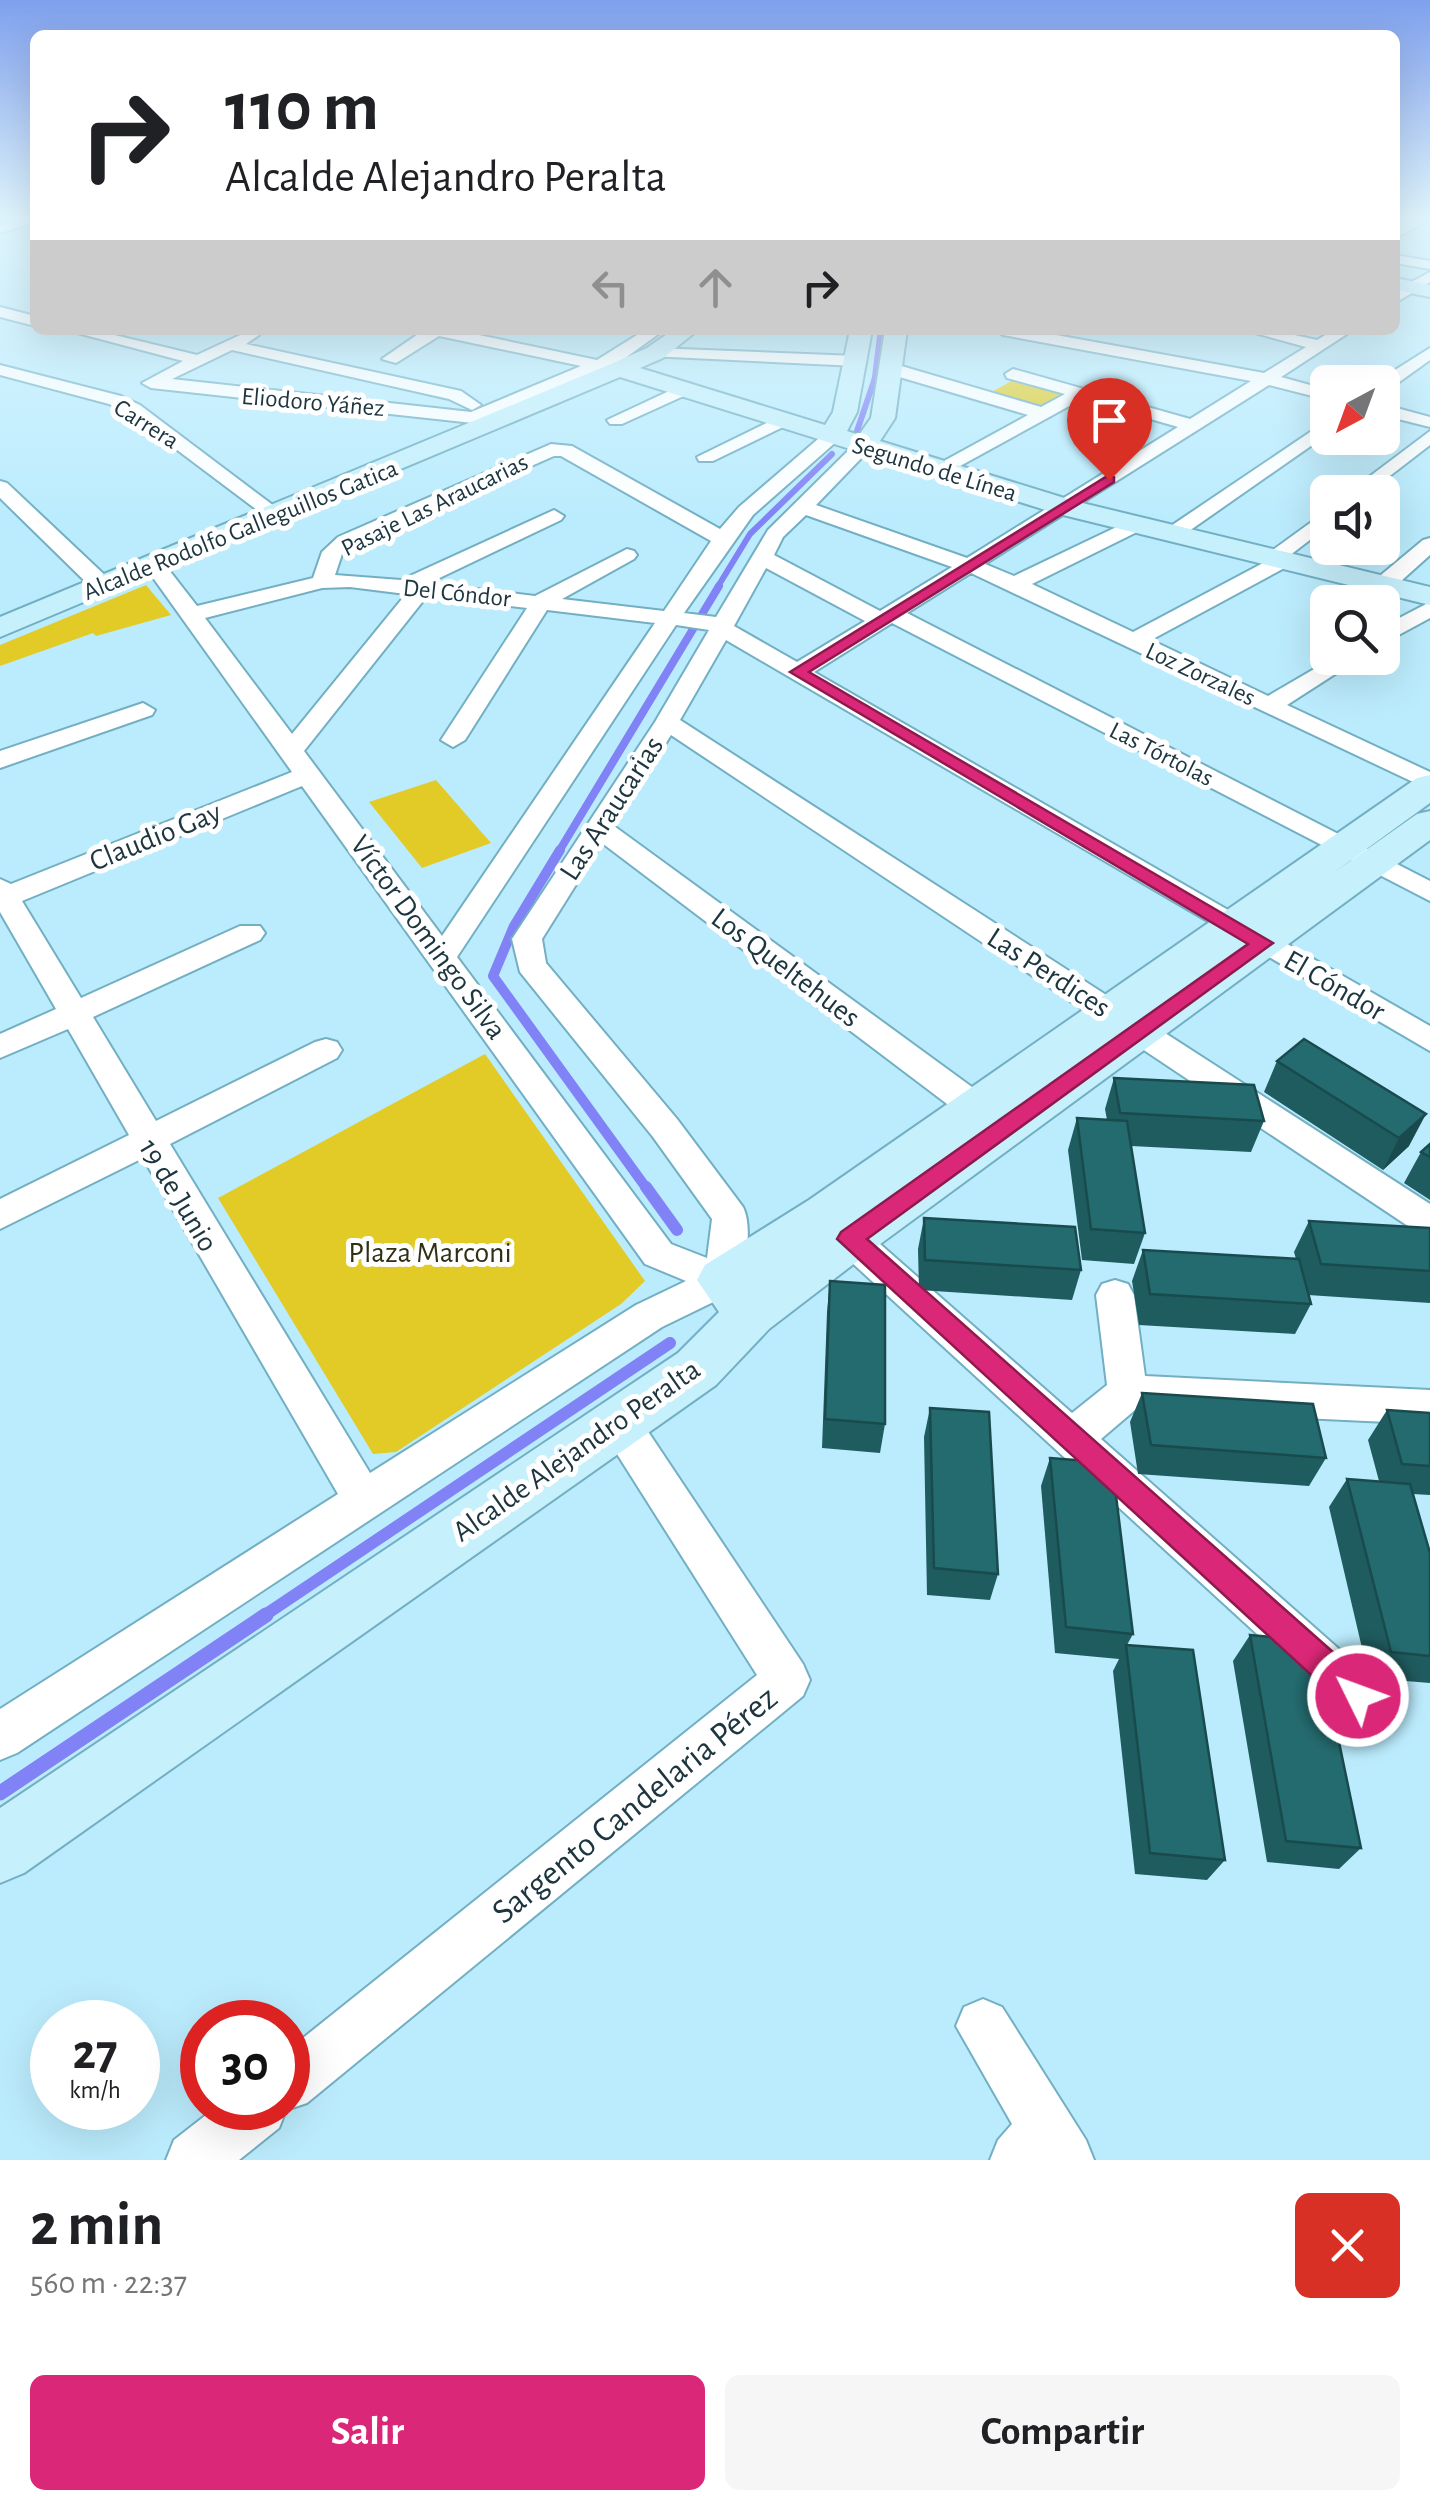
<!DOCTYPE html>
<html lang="es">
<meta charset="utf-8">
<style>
:root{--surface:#fff;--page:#f6f6f6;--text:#202124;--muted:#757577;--accent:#db2777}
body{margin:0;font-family:"Alegreya Sans",sans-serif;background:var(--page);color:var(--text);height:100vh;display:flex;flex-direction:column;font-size:38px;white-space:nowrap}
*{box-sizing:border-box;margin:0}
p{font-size:32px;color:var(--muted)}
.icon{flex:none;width:55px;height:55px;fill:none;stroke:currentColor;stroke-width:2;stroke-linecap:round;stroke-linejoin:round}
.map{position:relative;height:2160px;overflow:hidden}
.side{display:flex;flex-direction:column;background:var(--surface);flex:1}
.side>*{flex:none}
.banner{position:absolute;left:30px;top:30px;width:1370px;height:305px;border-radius:15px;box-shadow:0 10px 40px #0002;background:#fff;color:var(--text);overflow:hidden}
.needle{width:65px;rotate:221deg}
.tools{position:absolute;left:1310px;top:365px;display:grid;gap:20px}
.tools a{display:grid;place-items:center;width:90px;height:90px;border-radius:15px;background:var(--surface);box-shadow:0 10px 40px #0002;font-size:50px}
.speed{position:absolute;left:30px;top:2000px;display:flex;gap:20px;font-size:50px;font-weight:700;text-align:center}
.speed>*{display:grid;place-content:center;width:130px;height:130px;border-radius:50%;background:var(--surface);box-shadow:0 10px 40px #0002;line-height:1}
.speed small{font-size:25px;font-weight:400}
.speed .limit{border:15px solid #d22;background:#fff;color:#111}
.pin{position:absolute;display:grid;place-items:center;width:85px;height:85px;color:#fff;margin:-102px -42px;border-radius:50% 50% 50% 0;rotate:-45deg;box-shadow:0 0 10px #0007}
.pin .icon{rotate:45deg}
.me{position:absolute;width:110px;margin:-55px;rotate:312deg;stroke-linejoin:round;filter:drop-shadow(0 0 8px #0008)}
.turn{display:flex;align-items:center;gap:35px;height:210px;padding:0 30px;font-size:45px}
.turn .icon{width:130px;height:130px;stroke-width:2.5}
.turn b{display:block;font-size:70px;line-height:85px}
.lanes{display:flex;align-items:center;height:95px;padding:0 30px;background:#0003;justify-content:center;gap:50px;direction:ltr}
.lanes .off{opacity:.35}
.round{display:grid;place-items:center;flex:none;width:105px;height:105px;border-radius:15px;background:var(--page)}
.headline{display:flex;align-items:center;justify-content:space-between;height:170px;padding:0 30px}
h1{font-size:60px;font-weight:700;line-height:75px}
.action{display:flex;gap:20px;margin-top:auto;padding:20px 30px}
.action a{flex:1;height:115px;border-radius:15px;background:var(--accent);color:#fff;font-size:40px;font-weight:700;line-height:115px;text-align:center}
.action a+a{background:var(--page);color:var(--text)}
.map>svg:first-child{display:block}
.green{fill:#e2cb27}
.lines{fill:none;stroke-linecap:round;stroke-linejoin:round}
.stream-far5{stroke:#8182f5;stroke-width:5}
.stream-far4{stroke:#8182f5;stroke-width:6}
.stream-far3{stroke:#8182f5;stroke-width:8}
.stream-far2{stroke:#8182f5;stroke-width:10}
.stream-far1{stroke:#8182f5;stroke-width:12}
.stream{stroke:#8182f5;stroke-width:15}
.street-casing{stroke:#72afc3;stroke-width:4}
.secondary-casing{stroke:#72afc3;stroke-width:4}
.street{fill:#fff;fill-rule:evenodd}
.secondary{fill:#c6f0fc;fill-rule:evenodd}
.wall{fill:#1f5c5f}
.shaded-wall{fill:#194b4e}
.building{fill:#246b6f;stroke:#194b4e;stroke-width:2.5}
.route{fill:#db2777;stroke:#8e194d;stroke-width:2.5}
.labels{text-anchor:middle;stroke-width:10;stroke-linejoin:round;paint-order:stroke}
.far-street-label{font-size:25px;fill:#1c353e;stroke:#fff}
.street-label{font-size:30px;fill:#1c353e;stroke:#fff}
.park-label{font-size:30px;fill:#322f16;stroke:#fff}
.near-street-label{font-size:35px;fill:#1c353e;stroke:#fff}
</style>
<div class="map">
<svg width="1430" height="2160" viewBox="0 0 1430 2160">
<rect width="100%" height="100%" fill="#bbecfd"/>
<path class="green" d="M1015,379L1067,394L1041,410L988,394Z
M146,585L171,615L96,636L93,633L0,666V645Z
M436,780L491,843L422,868L369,802Z
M485,1054L645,1281L621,1304L396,1452L373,1454L218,1198Z"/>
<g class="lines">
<path class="stream-far5" d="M874,381L880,332"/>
<path class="stream-far4" d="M857,431L875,378
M717,588L750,534L832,454"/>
<path class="stream-far3" d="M558,853L719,586"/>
<path class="stream-far2" d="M560,850L514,926L493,976L647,1189"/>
<path class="stream-far1" d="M646,1187L677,1230
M262,1617L670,1343"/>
<path class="stream" d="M0,1793L266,1615"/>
<defs>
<path id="street" d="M28,216H35V222L0,233V225Z
M1418,216H1430V220L1395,238V228Z
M1395,255L1430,261V269L1395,263Z
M1430,272V282L1395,303V291Z
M0,307L35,316V326L0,317Z
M66,330H94L197,355L251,330L259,335L246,344L461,391L481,405L472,410L449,399L232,350L172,379L471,412L581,366L439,336L396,363L382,359L424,330H455L597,360L645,330H664L621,361L473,423L151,388L142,383L183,361Z
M995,330H1029L1264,373L1306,347L1244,330H1272L1317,340L1334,330H1353L1281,377L1328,390V400L1269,385L985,564L1014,576L1129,521H1143V529L1032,584L1133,632L1265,562L1266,555L1328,510V526L1289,556L1293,561L1290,565L1151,640L1268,696L1333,658H1360L1287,705L1430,772V790L971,573L907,613L1430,881V901L892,623L814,672L1430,1026V1051L726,640L680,720L1430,1204V1236L1417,1232L671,735L614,826L987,1098L992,1107L987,1116L975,1119L963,1116L602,843L542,939L546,963L677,1119L743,1207C753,1227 746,1271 736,1291L662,1327L17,1753L0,1760V1709L338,1494L143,1158L0,1229V1199L129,1135L68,1029L0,1058V1034L56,1009L0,912V879L11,884L292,772L144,565L148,561H162L197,606L313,578L322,552L338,537L551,444L572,446L720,529L739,507L825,433H837V441L753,515L684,613L716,617L768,530L856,443H870L872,447L816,505L967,558L1178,427L1082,399L940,477L931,471L933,467L1028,415L886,373V365H898L1041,407L1065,394L1007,378L1005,374L1013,369L1190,419L1251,381L1003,335ZM554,456H561L711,541L664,611L562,599L634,559L637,555L634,551L627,549L535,596L429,583L561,520L564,516L554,510L401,580L335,575L342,554L352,545ZM806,515L952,567L880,611L774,555L783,537ZM766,568L865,621L797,662L734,626ZM350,587L406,594L292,734L205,618L322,588ZM427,596L527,608L441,740L453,747L465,740L547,610L655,623L442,936L304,751ZM676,625L709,630L655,722L512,939L520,972L653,1137L712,1219L707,1258L671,1244L457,957ZM302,786L645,1264L686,1281L636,1305L370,1473L170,1144L337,1058L342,1050L337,1042L326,1039L315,1042L156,1121L93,1017L260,940L265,933L260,926H240L81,998L22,901Z
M655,348L857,356L865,361L857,366L649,356L647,353Z
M1430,348V360L1388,390L1382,391V382H1376Z
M0,365L121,396L140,405L286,515L283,519H269L128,413L109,404L0,375Z
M682,385L688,386V394L622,424H610L607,420Z
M1382,404L1430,417V427L1382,415Z
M781,416L787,417V425L713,461H699L697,457Z
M1328,420V434L1179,538H1165V530Z
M1430,431V445L1369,492H1349Z
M0,481L7,483L111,581L114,586L111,591H95L0,498Z
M1430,538V555L1391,590H1375L1372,585L1375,580L1423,540Z
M1430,602V618L1382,644V627Z
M143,703L155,710L152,715L0,768V751Z
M850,1225L863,1229L1072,1413L1107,1385L1096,1295L1102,1284L1115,1280L1128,1284L1134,1295L1145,1376L1430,1390V1424L1135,1410L1101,1439L1374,1680L1381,1696L1374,1712L1358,1719L1342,1712L837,1249L832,1239L837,1229Z
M619,1404L633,1409L803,1664L810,1680L803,1696L307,2103L286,2110L279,2128L239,2160H166L174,2140L215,2108H288V2050L757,1675L605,1435L599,1422L605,1409Z
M983,1999L1002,2007L1086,2140L1094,2160H990L998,2140L1012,2124L956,2026L964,2007Z"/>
<path id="secondary" d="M1395,278L1430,285V297L1395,290Z
M673,330H698L663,358L640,368L825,425L833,412L850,330H872L857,412L847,431L859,435L871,418L885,330H907L895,418L880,441L1074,501L1430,587V605L1055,513L620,377L0,637V617L611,364L647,348Z
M1430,775V803L1332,874L1417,814L1430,811V840L868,1253L769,1329L716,1385L24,1873L0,1883V1808L678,1353L719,1312L697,1280L705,1265L809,1200L1417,778Z"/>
</defs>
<use href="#street" class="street-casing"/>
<use href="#secondary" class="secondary-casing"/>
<use href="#street" class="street"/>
<use href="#secondary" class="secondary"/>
</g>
<path class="wall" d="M1304,1039L1409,1146L1383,1170L1264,1092L1277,1061Z
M1114,1078L1264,1121L1251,1152L1131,1146L1145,1233L1134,1264L1082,1260L1068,1150L1077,1118L1107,1120L1105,1109Z
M1430,1144V1200L1404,1183L1421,1152Z
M924,1218L1081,1270L1072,1300L919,1290L918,1249Z
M1309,1221L1430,1228V1303L1308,1295L1311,1304L1295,1334L1139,1325L1132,1281L1143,1250L1296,1259L1294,1252Z
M830,1281L885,1424L880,1453L822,1448L827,1312Z
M1142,1393L1326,1458L1309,1486L1138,1474L1130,1422Z
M930,1408L998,1574L990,1600L927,1595L924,1437Z
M1387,1410L1430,1413V1495L1413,1494L1430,1553V1683L1369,1678L1329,1507L1347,1479L1379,1481L1368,1440Z
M1050,1458L1133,1634L1127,1645L1225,1860L1207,1880L1135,1874L1113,1671L1119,1659L1055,1653L1041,1486Z
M1250,1635L1361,1848L1339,1869L1267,1862L1233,1661Z"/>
<path class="shaded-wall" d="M1426,1114L1409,1146L1383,1170L1399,1138Z"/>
<path class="building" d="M1304,1039L1426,1114L1399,1138L1277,1061Z
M1114,1078L1254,1085L1264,1121L1120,1113Z
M1077,1118L1127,1121L1145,1233L1091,1229Z
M1430,1144V1157L1421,1152Z
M924,1218L1075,1227L1081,1270L925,1260Z
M1309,1221L1430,1228V1271L1321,1264Z
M1143,1250L1299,1259L1311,1304L1150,1294Z
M830,1281L885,1285V1424L825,1419Z
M1142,1393L1313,1404L1326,1458L1151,1445Z
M930,1408L989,1412L998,1574L934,1568Z
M1387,1410L1430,1413V1466L1402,1464Z
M1050,1458L1112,1463L1133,1634L1066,1627Z
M1347,1479L1410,1484L1430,1553V1656L1391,1652Z
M1250,1635L1318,1641L1361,1848L1286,1841Z
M1126,1645L1193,1650L1225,1860L1150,1853Z"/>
<linearGradient id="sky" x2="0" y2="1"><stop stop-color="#7fa0ed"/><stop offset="0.42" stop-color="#e0f6fe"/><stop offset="1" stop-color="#e0f6fe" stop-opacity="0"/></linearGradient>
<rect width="1430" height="518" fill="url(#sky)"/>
<path class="route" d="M1109,475L1114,477V482L809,672L1273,943L867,1239L1369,1684L1374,1696L1369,1707L1358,1712L1346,1707L837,1239L841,1232L1248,944L790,672Z"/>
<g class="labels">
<g class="far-street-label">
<text transform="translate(313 401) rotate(5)" y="9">Eliodoro Yáñez</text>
<text transform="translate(147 423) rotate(32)" y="9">Carrera</text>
<text transform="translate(935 468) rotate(17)" y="9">Segundo de Línea</text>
<text transform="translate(434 504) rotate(-26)" y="9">Pasaje Las Araucarias</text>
<text transform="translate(240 529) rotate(-22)" y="9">Alcalde Rodolfo Galleguillos Gatica</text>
<text transform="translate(457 592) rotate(6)" y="9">Del Cóndor</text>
<text transform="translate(1201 673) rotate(25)" y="9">Loz Zorzales</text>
<text transform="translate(1162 753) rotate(27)" y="9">Las Tórtolas</text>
</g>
<g class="street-label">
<text transform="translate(611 808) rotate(-57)" y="10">Las Araucarias</text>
<text transform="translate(155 836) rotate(-22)" y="10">Claudio Gay</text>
<text transform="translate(429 937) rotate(54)" y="10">Víctor Domingo Silva</text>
<text transform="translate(786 967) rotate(37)" y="10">Los Queltehues</text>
<text transform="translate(1049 972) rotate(33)" y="10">Las Perdices</text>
<text transform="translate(1335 985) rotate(30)" y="10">El Cóndor</text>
<text transform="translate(179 1195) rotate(59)" y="10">19 de Junio</text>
<text transform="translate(576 1450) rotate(-35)" y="10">Alcalde Alejandro Peralta</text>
</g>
<g class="park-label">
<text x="430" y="1262">Plaza Marconi</text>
</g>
<g class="near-street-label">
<text transform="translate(634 1804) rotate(-39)" y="12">Sargento Candelaria Pérez</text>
</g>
</g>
</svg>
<div class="tools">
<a><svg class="needle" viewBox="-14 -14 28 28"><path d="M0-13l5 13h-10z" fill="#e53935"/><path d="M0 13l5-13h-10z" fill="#757577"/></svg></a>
<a><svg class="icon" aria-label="sound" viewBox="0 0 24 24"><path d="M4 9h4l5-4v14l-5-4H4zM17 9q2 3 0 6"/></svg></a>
<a><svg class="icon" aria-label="search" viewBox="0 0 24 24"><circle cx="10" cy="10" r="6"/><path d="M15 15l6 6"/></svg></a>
</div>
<div class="speed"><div>27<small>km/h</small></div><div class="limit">30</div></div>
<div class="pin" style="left:1109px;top:480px;background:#d93025"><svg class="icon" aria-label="arrive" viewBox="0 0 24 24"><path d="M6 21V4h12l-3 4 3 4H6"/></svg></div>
<svg class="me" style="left:1358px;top:1696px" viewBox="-20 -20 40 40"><circle r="17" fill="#db2777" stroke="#fff" stroke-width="3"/><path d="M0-11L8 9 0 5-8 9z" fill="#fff"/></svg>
<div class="banner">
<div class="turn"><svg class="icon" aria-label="right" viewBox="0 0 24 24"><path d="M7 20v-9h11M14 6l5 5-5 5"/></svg><div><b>110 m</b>Alcalde Alejandro Peralta</div></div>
<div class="lanes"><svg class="icon off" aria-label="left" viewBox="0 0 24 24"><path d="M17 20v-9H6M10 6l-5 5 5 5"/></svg><svg class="icon off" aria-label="ahead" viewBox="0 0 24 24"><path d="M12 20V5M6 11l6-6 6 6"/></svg><svg class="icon" aria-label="right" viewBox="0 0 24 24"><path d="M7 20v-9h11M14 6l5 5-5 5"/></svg></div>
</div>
</div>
<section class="side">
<div class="headline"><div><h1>2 min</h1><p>560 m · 22:37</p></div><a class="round" style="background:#d93025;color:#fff"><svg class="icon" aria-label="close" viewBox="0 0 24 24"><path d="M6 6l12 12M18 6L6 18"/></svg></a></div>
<div class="action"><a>Salir</a><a>Compartir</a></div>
</section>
